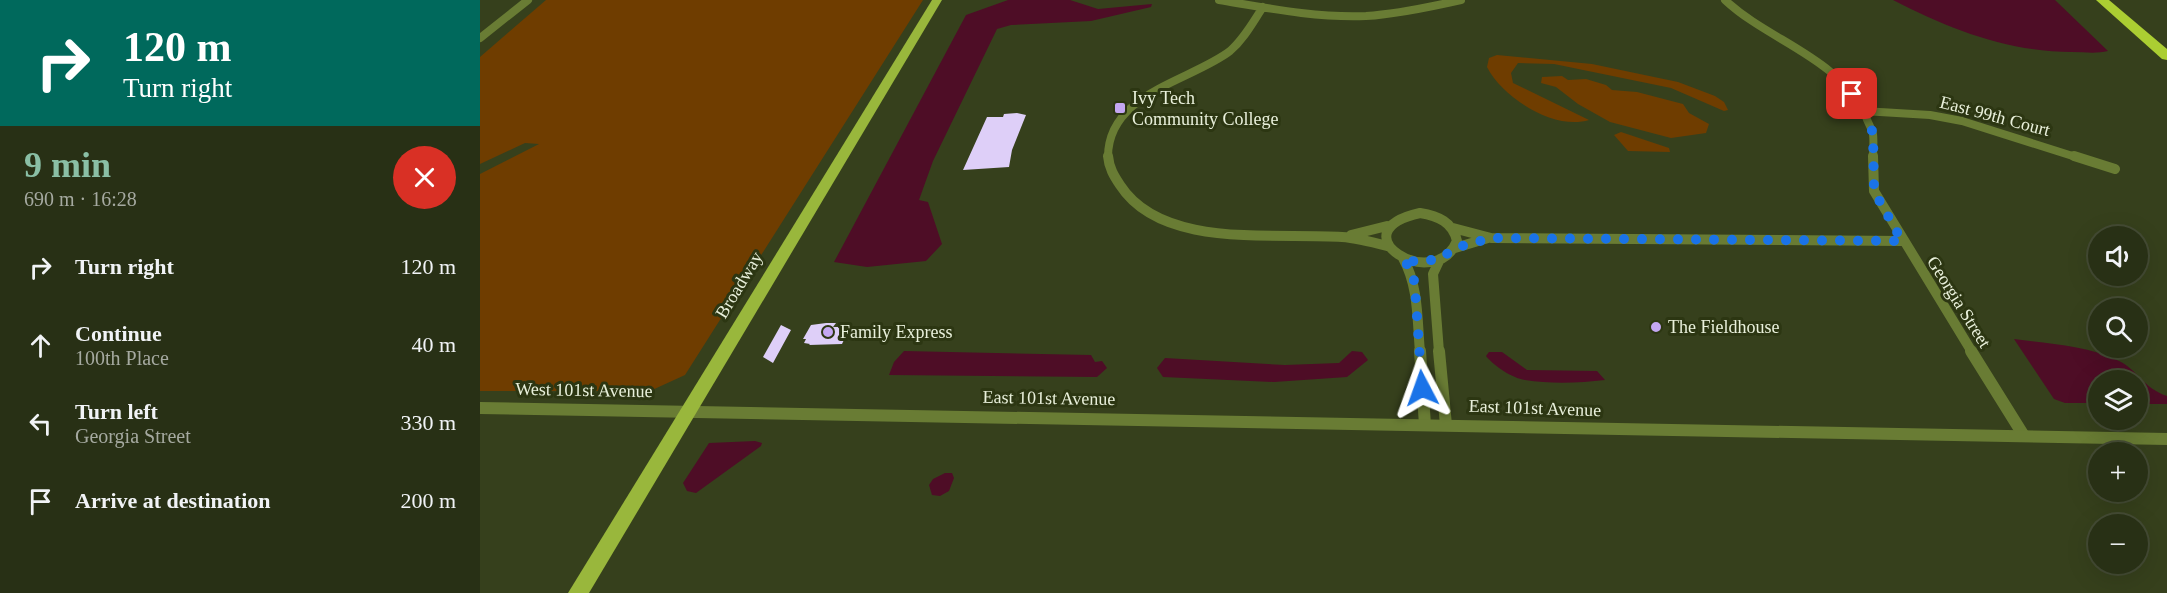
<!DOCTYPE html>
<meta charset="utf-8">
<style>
:root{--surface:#283015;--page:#30381e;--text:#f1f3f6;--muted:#a5a9a0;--line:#444b34;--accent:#8abfa5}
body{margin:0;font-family:"Times New Roman",serif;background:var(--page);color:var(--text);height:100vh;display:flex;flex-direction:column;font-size:22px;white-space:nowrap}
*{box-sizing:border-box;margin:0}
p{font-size:20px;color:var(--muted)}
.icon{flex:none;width:33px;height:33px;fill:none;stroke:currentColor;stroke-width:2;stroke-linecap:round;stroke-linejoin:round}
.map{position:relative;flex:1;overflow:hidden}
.panel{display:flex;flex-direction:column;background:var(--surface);width:480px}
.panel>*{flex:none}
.top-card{background:#00695c;color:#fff;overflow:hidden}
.fabs{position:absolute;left:1608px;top:226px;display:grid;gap:12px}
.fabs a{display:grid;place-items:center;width:60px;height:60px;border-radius:50%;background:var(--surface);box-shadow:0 6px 24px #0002,0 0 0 2px var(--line);font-size:30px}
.pin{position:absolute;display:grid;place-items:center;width:51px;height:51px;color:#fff;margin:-26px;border-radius:12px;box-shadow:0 3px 9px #0006}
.me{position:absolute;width:66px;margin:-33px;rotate:356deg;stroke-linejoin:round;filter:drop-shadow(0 0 4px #0008)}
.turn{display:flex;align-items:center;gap:21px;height:126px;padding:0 24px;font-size:27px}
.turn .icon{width:78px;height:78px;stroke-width:2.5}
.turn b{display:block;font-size:42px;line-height:51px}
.round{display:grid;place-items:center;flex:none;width:63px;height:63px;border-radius:32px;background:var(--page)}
.summary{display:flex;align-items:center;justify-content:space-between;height:102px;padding:0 24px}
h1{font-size:36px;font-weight:700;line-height:45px;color:var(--accent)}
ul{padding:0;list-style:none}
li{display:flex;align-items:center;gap:18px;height:78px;padding:0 24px}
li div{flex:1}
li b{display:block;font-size:22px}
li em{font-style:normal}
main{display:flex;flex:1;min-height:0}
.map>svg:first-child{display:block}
.green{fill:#6f3d00}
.water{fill:#4e0d26}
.building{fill:#decff8}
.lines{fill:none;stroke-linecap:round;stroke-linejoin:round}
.minor-far2{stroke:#697c34;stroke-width:8}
.minor-far1{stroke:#697c34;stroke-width:10}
.minor{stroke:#697c34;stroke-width:12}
.tertiary{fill:#697c34;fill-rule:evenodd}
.primary{fill:#99b73c;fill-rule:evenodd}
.motorway{fill:#abce32;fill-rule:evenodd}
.route{stroke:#1a73e8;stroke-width:10;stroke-dasharray:0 18}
.poi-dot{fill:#c4a7f1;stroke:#2c3612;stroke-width:2}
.labels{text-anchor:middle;stroke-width:6;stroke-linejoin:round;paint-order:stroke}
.poi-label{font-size:18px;fill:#e9f0db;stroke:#2c3612;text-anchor:start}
.street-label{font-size:18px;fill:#e9f0db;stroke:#2c3612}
</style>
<main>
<section class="panel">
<div class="top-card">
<div class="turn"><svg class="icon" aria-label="right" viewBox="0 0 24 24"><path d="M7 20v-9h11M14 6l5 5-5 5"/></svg><div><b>120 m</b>Turn right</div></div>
</div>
<div class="summary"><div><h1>9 min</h1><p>690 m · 16:28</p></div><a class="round" style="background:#d93025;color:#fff"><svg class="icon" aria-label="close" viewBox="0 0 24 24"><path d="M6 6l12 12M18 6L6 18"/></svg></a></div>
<ul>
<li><svg class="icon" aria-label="right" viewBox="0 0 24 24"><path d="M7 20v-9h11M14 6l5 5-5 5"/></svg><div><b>Turn right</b></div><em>120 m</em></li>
<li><svg class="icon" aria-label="ahead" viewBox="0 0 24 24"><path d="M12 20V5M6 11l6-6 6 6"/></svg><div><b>Continue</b><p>100th Place</p></div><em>40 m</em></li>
<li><svg class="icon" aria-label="left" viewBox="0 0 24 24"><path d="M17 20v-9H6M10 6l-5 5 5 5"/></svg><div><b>Turn left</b><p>Georgia Street</p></div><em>330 m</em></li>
<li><svg class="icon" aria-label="arrive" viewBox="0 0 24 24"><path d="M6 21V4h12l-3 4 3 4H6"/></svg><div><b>Arrive at destination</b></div><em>200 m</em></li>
</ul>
</section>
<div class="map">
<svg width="1687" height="593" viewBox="0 0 1687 593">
<rect width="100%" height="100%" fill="#36401c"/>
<path class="green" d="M66,0H443L205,375L170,391H0V174L59,144L45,143L0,164V57Z
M1017,55L1112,64L1198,82L1235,96L1244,102L1248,110L1244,111L1191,88L1074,64L1038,63L1031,73L1033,83L1109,120C1074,131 1022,97 1007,67L1009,58Z
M1082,76L1088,80L1106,79L1126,85L1132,90L1157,92L1203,104L1209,113L1229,124L1226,133L1191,138L1130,122L1098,104L1076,87L1061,83L1062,77Z
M1141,132L1189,148L1190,152L1148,151L1134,135Z"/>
<path class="water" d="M528,0H590L618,9L672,4L671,7L611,21L531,25L517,29L453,161L439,200L448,202L462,244L446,261L387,267L354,262L486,15Z
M1413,0H1575L1628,51C1616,54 1604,52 1592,52C1528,52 1469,29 1413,0Z
M1534,339C1569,344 1606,345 1639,361C1658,370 1663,388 1687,396V404H1658V381H1618V403H1585L1574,399Z
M424,351L611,355L615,362L622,361L627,368L617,377L409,375L414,362Z
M872,351L882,352L888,360L867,377L794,382L683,377L677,368L685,358L805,365L859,363Z
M1009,352H1022L1047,370L1117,371L1125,380C1100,383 1070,384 1045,380C1032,378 1014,366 1006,356Z
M275,441L282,443L281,446L216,493L207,491L203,483L229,443Z
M465,473H472L474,478L469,491L460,496L452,495L449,485L453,479Z"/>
<path class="building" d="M537,113L546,115L532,150L529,167L483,170L507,117H523L524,114Z
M346,323H356L353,327H370L362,344L329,345L330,344L324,343L326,339H323L331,325Z
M301,325L311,330L293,363L283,357Z"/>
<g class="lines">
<path class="minor-far2" d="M739,0C787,8 836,18 886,16C918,14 950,7 981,0
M1245,0C1290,42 1359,57 1386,117C1388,123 1392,129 1393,134C1394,142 1393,150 1393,158
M0,38L48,0
M1383,111L1450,115L1482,121L1599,158
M628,158C627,93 711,81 750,51C764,39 773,22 783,7"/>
<path class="minor-far1" d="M628,156C629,168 634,176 640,185C682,250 795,232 862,237C877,238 892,242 907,246
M1393,156L1394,191L1492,352
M1594,156L1635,169
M940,213C958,216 973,222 977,241C955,295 855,232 940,213Z
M973,228L1011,238L1422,241
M871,235L907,226
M975,248L1008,238
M923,258C939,287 937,320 940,352
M959,352L953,274L960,259"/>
<path class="minor" d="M940,351L945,425
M959,351L966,425
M1491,351L1544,436"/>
<path class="tertiary" d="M0,402L1687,433V445L0,414Z"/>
<path class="primary" d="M452,0H462L109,593H88Z"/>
<path class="motorway" d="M1616,0H1629L1687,49V60L1682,59Z"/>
</g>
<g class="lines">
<path class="route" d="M942,388L935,288L933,274L923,258L936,262L960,259L975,248L1011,238L1422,241L1394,191L1393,133L1381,106L1372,94"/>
</g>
<g class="poi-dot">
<rect x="634" y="102" width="12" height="12" rx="3"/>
<circle cx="1176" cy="327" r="6"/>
<circle cx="348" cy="332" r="6"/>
</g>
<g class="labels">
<g class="poi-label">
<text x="652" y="104">Ivy Tech<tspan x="652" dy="21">Community College</tspan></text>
<text x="1188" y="333">The Fieldhouse</text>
<text x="360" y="338">Family Express</text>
</g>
<g class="street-label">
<text transform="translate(1515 116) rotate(15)" y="6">East 99th Court</text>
<text transform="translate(259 285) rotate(-59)" y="6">Broadway</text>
<text transform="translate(1479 302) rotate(58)" y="6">Georgia Street</text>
<text transform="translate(104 390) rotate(1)" y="6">West 101st Avenue</text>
<text transform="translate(569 398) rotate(1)" y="6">East 101st Avenue</text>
<text transform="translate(1055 408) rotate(2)" y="6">East 101st Avenue</text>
</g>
</g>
</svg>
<div class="fabs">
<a><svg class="icon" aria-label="sound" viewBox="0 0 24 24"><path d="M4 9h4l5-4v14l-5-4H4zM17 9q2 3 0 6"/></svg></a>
<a><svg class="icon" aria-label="search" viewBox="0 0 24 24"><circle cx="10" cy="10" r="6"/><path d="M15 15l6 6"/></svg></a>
<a><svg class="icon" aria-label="layers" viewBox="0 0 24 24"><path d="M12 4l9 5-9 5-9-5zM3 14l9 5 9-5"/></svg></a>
<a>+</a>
<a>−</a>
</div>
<div class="pin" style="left:1372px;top:94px;background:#d93025"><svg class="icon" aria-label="arrive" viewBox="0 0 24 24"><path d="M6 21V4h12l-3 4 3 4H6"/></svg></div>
<svg class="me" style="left:942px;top:388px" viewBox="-20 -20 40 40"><path d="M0-17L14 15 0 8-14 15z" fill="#1a73e8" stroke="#fff" stroke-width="4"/></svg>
</div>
</main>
